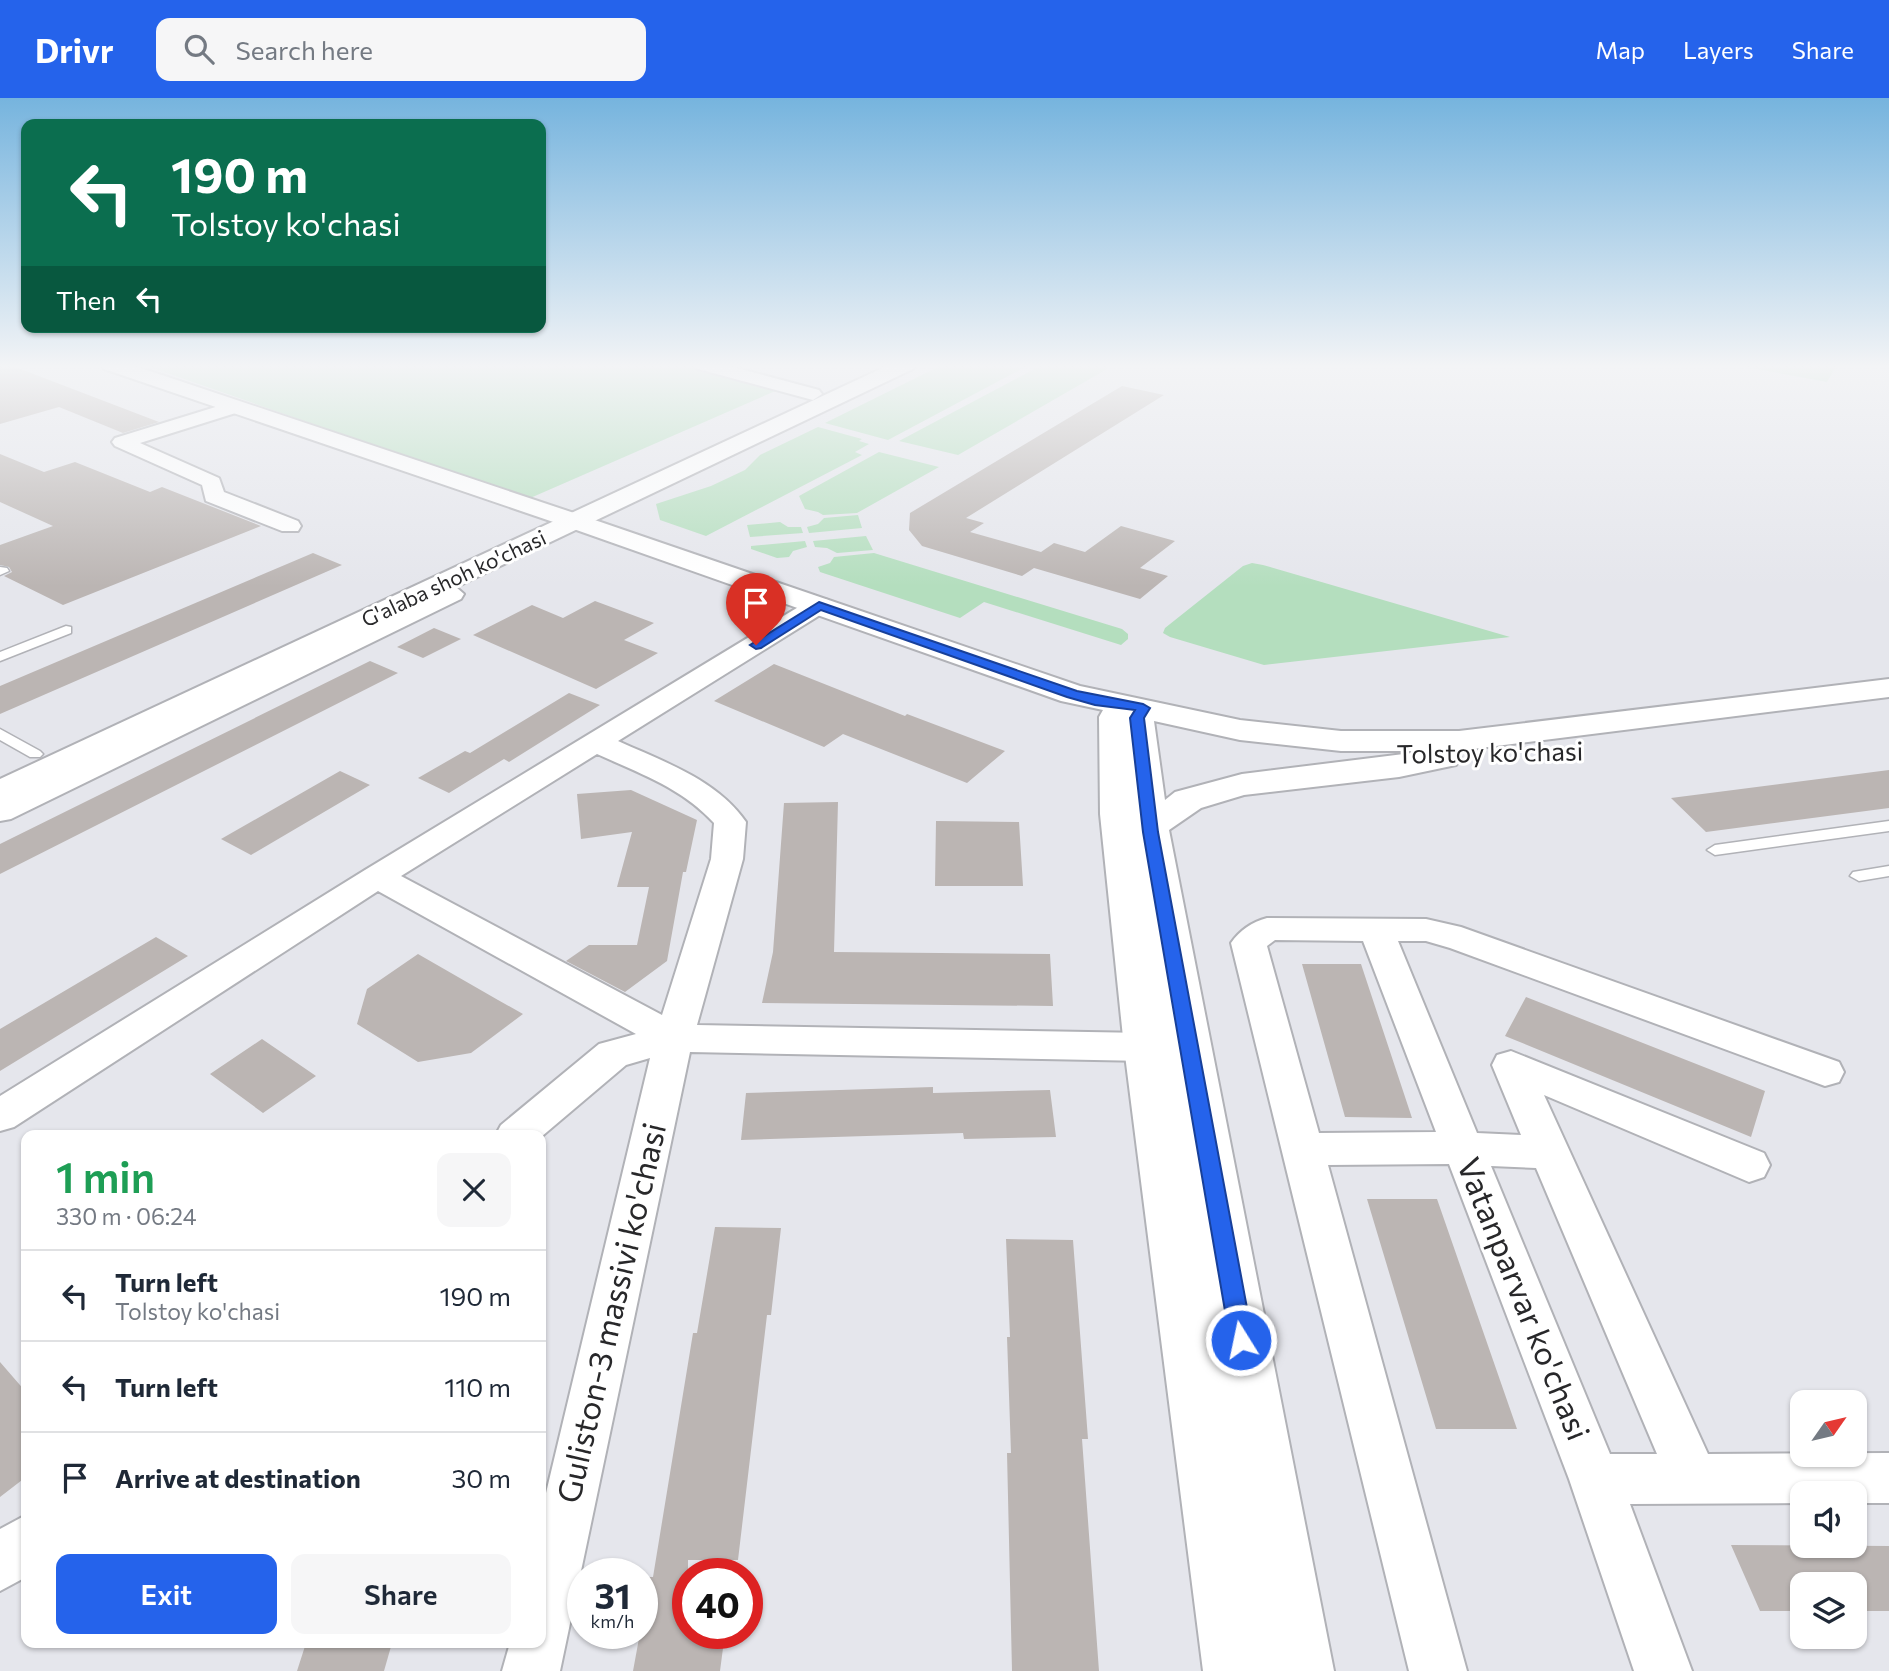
<!DOCTYPE html>
<meta charset="utf-8">
<style>
:root{--surface:#fff;--page:#f6f6f7;--text:#1f2937;--muted:#747a83;--line:#e0e1e3;--accent:#2563eb}
body{margin:0;font-family:Commissioner,sans-serif;background:var(--page);color:var(--text);height:100vh;display:flex;flex-direction:column;font-size:26px;white-space:nowrap}
*{box-sizing:border-box;margin:0}
p{font-size:23px;color:var(--muted)}
.icon{flex:none;width:38px;height:38px;fill:none;stroke:currentColor;stroke-width:2;stroke-linecap:round;stroke-linejoin:round}
.map{position:relative;flex:1;overflow:hidden}
.sheet{position:absolute;left:21px;top:1032px;width:525px;height:518px;display:flex;flex-direction:column;background:var(--surface);border-radius:14px;box-shadow:0 2px 5px #0004}
.sheet>*{flex:none}
.top-card{position:absolute;left:21px;top:21px;width:525px;height:214px;border-radius:14px;box-shadow:0 2px 5px #0004;background:#0b6e4f;color:#fff;overflow:hidden}
.needle{width:46px;rotate:56deg}
.controls{position:absolute;left:1790px;top:1292px;display:grid;gap:14px}
.controls a{display:grid;place-items:center;width:77px;height:77px;border-radius:14px;background:var(--surface);box-shadow:0 2px 5px #0004;font-size:35px}
.speed{position:absolute;left:567px;top:1460px;display:flex;gap:14px;font-size:35px;font-weight:700;text-align:center}
.speed>*{display:grid;place-content:center;width:91px;height:91px;border-radius:50%;background:var(--surface);box-shadow:0 2px 5px #0004;line-height:1}
.speed small{font-size:18px;font-weight:400}
.speed .limit{border:10px solid #d22;background:#fff;color:#111}
.pin{position:absolute;display:grid;place-items:center;width:60px;height:60px;color:#fff;margin:-72px -30px;border-radius:50% 50% 50% 0;rotate:-45deg;box-shadow:0 0 7px #0007}
.pin .icon{rotate:45deg}
.me{position:absolute;width:77px;margin:-38px;rotate:350deg;stroke-linejoin:round;filter:drop-shadow(0 0 5px #0008)}
.turn{display:flex;align-items:center;gap:24px;height:147px;padding:0 35px;font-size:32px}
.turn .icon{width:91px;height:91px;stroke-width:2.5}
.turn b{display:block;font-size:49px;line-height:60px}
.then{display:flex;align-items:center;height:66px;padding:0 35px;background:#0003;gap:14px;font-size:26px}
.round{display:grid;place-items:center;flex:none;width:74px;height:74px;border-radius:14px;background:var(--page)}
.headline{display:flex;align-items:center;justify-content:space-between;height:119px;padding:0 35px}
h1{font-size:42px;font-weight:600;line-height:52px;color:#1e9e55}
.action{display:flex;gap:14px;margin-top:auto;padding:14px 35px}
.action a{flex:1;height:80px;border-radius:14px;background:var(--accent);color:#fff;font-size:28px;font-weight:600;line-height:80px;text-align:center}
.action a+a{background:var(--page);color:var(--text)}
ul{padding:0;list-style:none}
li{display:flex;align-items:center;gap:21px;height:91px;padding:0 35px;border-top:2px solid var(--line)}
li div{flex:1}
li b{display:block;font-size:26px}
li em{font-style:normal}
header{display:flex;align-items:center;gap:42px;box-sizing:border-box;height:98px;padding:0 35px;background:var(--accent);color:#fff}
header strong{font-size:33px}
nav{display:flex;gap:38px;margin-inline-start:auto;font-size:24px}
.search{width:490px;height:63px;background:var(--page);display:flex;align-items:center;gap:18px;box-sizing:border-box;padding:0 24px;border-radius:14px;color:var(--muted);font-size:26px}
.map>svg:first-child{display:block}
.green{fill:#b4debe}
.building{fill:#bbb5b3}
.lines{fill:none;stroke-linecap:round;stroke-linejoin:round}
.lane-casing{stroke:#b1b2b7;stroke-width:3}
.street-casing{stroke:#b1b2b7;stroke-width:4}
.secondary-casing{stroke:#b1b2b7;stroke-width:4}
.primary-casing{stroke:#b1b2b7;stroke-width:4}
.lane{fill:#fff;fill-rule:evenodd}
.street{fill:#fff;fill-rule:evenodd}
.secondary{fill:#fff;fill-rule:evenodd}
.primary{fill:#fff;fill-rule:evenodd}
.route{fill:#2563eb;stroke:#184099;stroke-width:2}
.labels{text-anchor:middle;stroke-width:6;stroke-linejoin:round;paint-order:stroke}
.far-street-label{font-size:21px;fill:#28282a;stroke:#fff}
.street-label{font-size:26px;fill:#28282a;stroke:#fff}
.near-street-label{font-size:32px;fill:#28282a;stroke:#fff}
</style>
<header>
<strong>Drivr</strong>
<div class="search"><svg class="icon" aria-label="search" viewBox="0 0 24 24"><circle cx="10" cy="10" r="6"/><path d="M15 15l6 6"/></svg>Search here</div>
<nav><a>Map</a><a>Layers</a><a>Share</a></nav>
</header>
<div class="map">
<svg width="1889" height="1573" viewBox="0 0 1889 1573">
<rect width="100%" height="100%" fill="#e5e6ec"/>
<path class="green" d="M144,267H688L780,291L528,401Z
M942,267H1029L888,342L825,325Z
M1042,267H1114L958,357L899,343Z
M1735,267H1837L1827,284Z
M818,329L862,341L859,343L869,346L855,354L862,357L706,438L660,422L656,406L711,388L745,372L760,357Z
M879,354L939,369L857,415L823,417L818,414L805,411L799,398Z
M858,417L862,430L809,435L807,429L818,426L824,420Z
M780,424L788,429H801L803,435L750,439L747,427Z
M866,438L873,452L837,455L827,450L815,449L813,443Z
M805,443L807,449L793,453L789,459L777,460L751,451V448Z
M874,455L1122,531L1128,536V541L1121,547L984,504L960,520L820,474L818,469L830,465L834,459Z
M1252,465L1263,467L1510,539L1264,567L1170,539L1163,535L1165,530L1243,468Z"/>
<path class="building" d="M0,267H10L159,324L123,335L59,309L0,326Z
M1122,288L1164,297L966,420L984,425L970,434L1041,454L1054,445L1085,454L1121,428L1175,443L1140,470L1168,478L1140,501L1034,470L1022,478L922,448L909,432L910,415Z
M0,356L44,374L75,364L150,394L162,389L261,428L63,507L4,478L12,474L9,469L0,467V447L53,428L0,404Z
M313,455L342,467L0,616V588Z
M595,503L654,525L624,542L658,555L596,591L473,537L532,507L563,520Z
M434,530L461,541L423,560L397,549Z
M370,563L398,575L0,776V746Z
M774,566L905,618L907,616L1005,653L967,685L843,636L824,649L714,603Z
M569,595L600,607L509,664L504,661L449,695L418,680L465,653L470,655Z
M1889,672V710L1706,734L1671,700Z
M340,673L370,687L251,757L221,741Z
M631,692L697,722L686,774H683L667,863L625,894L566,863L589,847H637L649,789H617L632,734L581,741L577,696Z
M838,704L834,854L1050,856L1053,908L762,905L773,854L784,705Z
M936,723L1019,724L1023,788H935Z
M156,839L188,858L0,973V931Z
M418,856L498,902L523,916L471,955L418,964L357,926L367,891Z
M1302,866H1361L1412,1020L1345,1019Z
M1526,899L1765,993L1751,1039L1505,938Z
M262,941L316,978L263,1015L210,976Z
M933,989V995L1050,992L1056,1039L964,1041L963,1035L741,1042L746,995Z
M1367,1101H1437L1517,1331H1436Z
M715,1129L781,1130L771,1217H767L738,1462H688V1535H725L720,1573H633L640,1535H642L649,1479H653L693,1235H697Z
M1006,1141L1073,1142L1088,1341H1082L1099,1573H1012L1007,1355H1011L1007,1239H1010Z
M0,1264L26,1294V1379L0,1399Z
M1731,1447L1889,1448V1513H1855V1486H1802V1513H1760Z
M306,1545H392L384,1573H297Z"/>
<g class="lines">
<defs>
<path id="lane" d="M0,469L7,470L9,473L0,477Z
M66,528L71,529V535L0,563V554Z
M0,631L40,653L43,656L40,659H30L0,642Z
M1889,723V733L1715,757L1707,752L1715,747Z
M1889,768V778L1859,783L1850,778L1853,774Z"/>
<path id="street" d="M696,267H726L819,292L822,296L813,302L698,271Z
M235,303L242,305L244,309L242,313L140,345L219,380L224,394L298,423L301,428L298,433H282L206,403L202,387L115,348L112,344L115,340Z
M440,481L449,483L464,496L461,501L11,721L0,723V702L434,495L428,488L431,483Z
M819,500L828,502L831,507L828,512L618,643C664,664 716,681 746,724L743,761L697,927L1146,935L1159,939L1165,949L1159,959L1146,963L690,954L560,1573H502L510,1545H541V1416L650,960L626,967L541,1039L495,1038L501,1027L599,946L636,936L378,793L14,1029L0,1033V998L365,772L810,502ZM597,656C641,676 682,690 714,725L711,761L662,917L401,778Z
M1267,820L1426,821L1461,829L1839,964L1844,974L1839,984L1825,988L1450,850L1426,843H1398L1477,1035L1521,1037L1492,967L1497,957L1511,953L1764,1055L1770,1067L1764,1079L1749,1084L1544,997L1708,1356L1889,1355V1405H1855V1395H1802V1405L1630,1406L1692,1573H1634L1569,1381L1449,1066L1328,1067L1467,1573H1409L1231,845C1240,832 1252,824 1267,820ZM1275,842L1363,843L1436,1034L1319,1035L1267,848ZM1491,1068L1536,1070L1657,1356H1610Z
M26,1417V1479L0,1493V1431Z"/>
<path id="secondary" d="M101,267H132L586,419L1080,588L1240,622L1341,633H1459L1889,581V599L1456,653L1461,660L1456,667L1399,679L1244,697L1201,710L1169,732L1334,1573H1203L1124,949L1100,716L1099,619L1103,612L1061,603L568,429L104,271ZM1154,623L1240,642L1341,653H1428L1242,676L1175,694L1165,702Z"/>
<path id="primary" d="M889,267H916L913,271L12,701L0,705V681Z"/>
</defs>
<use href="#lane" class="lane-casing"/>
<use href="#street" class="street-casing"/>
<use href="#secondary" class="secondary-casing"/>
<use href="#primary" class="primary-casing"/>
<use href="#lane" class="lane"/>
<use href="#street" class="street"/>
<use href="#secondary" class="secondary"/>
<use href="#primary" class="primary"/>
</g>
<linearGradient id="sky" x2="0" y2="1"><stop stop-color="#76b4de"/><stop offset="0.55" stop-color="#f3f4f6"/><stop offset="1" stop-color="#f3f4f6" stop-opacity="0"/></linearGradient>
<rect width="1889" height="488" fill="url(#sky)"/>
<path class="route" d="M819,504L1077,593L1143,606L1150,610L1144,620L1158,734L1253,1242L1249,1249L1241,1252L1233,1249L1230,1242L1143,734L1130,620L1135,612L1095,607L1067,599L821,512L761,550L756,551L750,547Z"/>
<g class="labels">
<g class="far-street-label">
<text transform="translate(454 481) rotate(-25)" y="7">G'alaba shoh ko'chasi</text>
</g>
<g class="street-label">
<text transform="translate(1490 655) rotate(-1)" y="9">Tolstoy ko'chasi</text>
</g>
<g class="near-street-label">
<text transform="translate(1523 1201) rotate(68)" y="11">Vatanparvar ko'chasi</text>
<text transform="translate(612 1215) rotate(-77)" y="11">Guliston-3 massivi ko'chasi</text>
</g>
</g>
</svg>
<div class="controls">
<a><svg class="needle" viewBox="-14 -14 28 28"><path d="M0-13l5 13h-10z" fill="#e53935"/><path d="M0 13l5-13h-10z" fill="#747a83"/></svg></a>
<a><svg class="icon" aria-label="sound" viewBox="0 0 24 24"><path d="M4 9h4l5-4v14l-5-4H4zM17 9q2 3 0 6"/></svg></a>
<a><svg class="icon" aria-label="layers" viewBox="0 0 24 24"><path d="M12 4l9 5-9 5-9-5zM3 14l9 5 9-5"/></svg></a>
</div>
<div class="speed"><div>31<small>km/h</small></div><div class="limit">40</div></div>
<div class="pin" style="left:756px;top:547px;background:#d93025"><svg class="icon" aria-label="arrive" viewBox="0 0 24 24"><path d="M6 21V4h12l-3 4 3 4H6"/></svg></div>
<svg class="me" style="left:1241px;top:1242px" viewBox="-20 -20 40 40"><circle r="17" fill="#2563eb" stroke="#fff" stroke-width="3"/><path d="M0-11L8 9 0 5-8 9z" fill="#fff"/></svg>
<div class="top-card">
<div class="turn"><svg class="icon" aria-label="left" viewBox="0 0 24 24"><path d="M17 20v-9H6M10 6l-5 5 5 5"/></svg><div><b>190 m</b>Tolstoy ko'chasi</div></div>
<div class="then">Then<svg class="icon" aria-label="left" viewBox="0 0 24 24"><path d="M17 20v-9H6M10 6l-5 5 5 5"/></svg></div>
</div>
<section class="sheet">
<div class="headline"><div><h1>1 min</h1><p>330 m · 06:24</p></div><a class="round"><svg class="icon" aria-label="close" viewBox="0 0 24 24"><path d="M6 6l12 12M18 6L6 18"/></svg></a></div>
<ul>
<li><svg class="icon" aria-label="left" viewBox="0 0 24 24"><path d="M17 20v-9H6M10 6l-5 5 5 5"/></svg><div><b>Turn left</b><p>Tolstoy ko'chasi</p></div><em>190 m</em></li>
<li><svg class="icon" aria-label="left" viewBox="0 0 24 24"><path d="M17 20v-9H6M10 6l-5 5 5 5"/></svg><div><b>Turn left</b></div><em>110 m</em></li>
<li><svg class="icon" aria-label="arrive" viewBox="0 0 24 24"><path d="M6 21V4h12l-3 4 3 4H6"/></svg><div><b>Arrive at destination</b></div><em>30 m</em></li>
</ul>
<div class="action"><a>Exit</a><a>Share</a></div>
</section>
</div>
